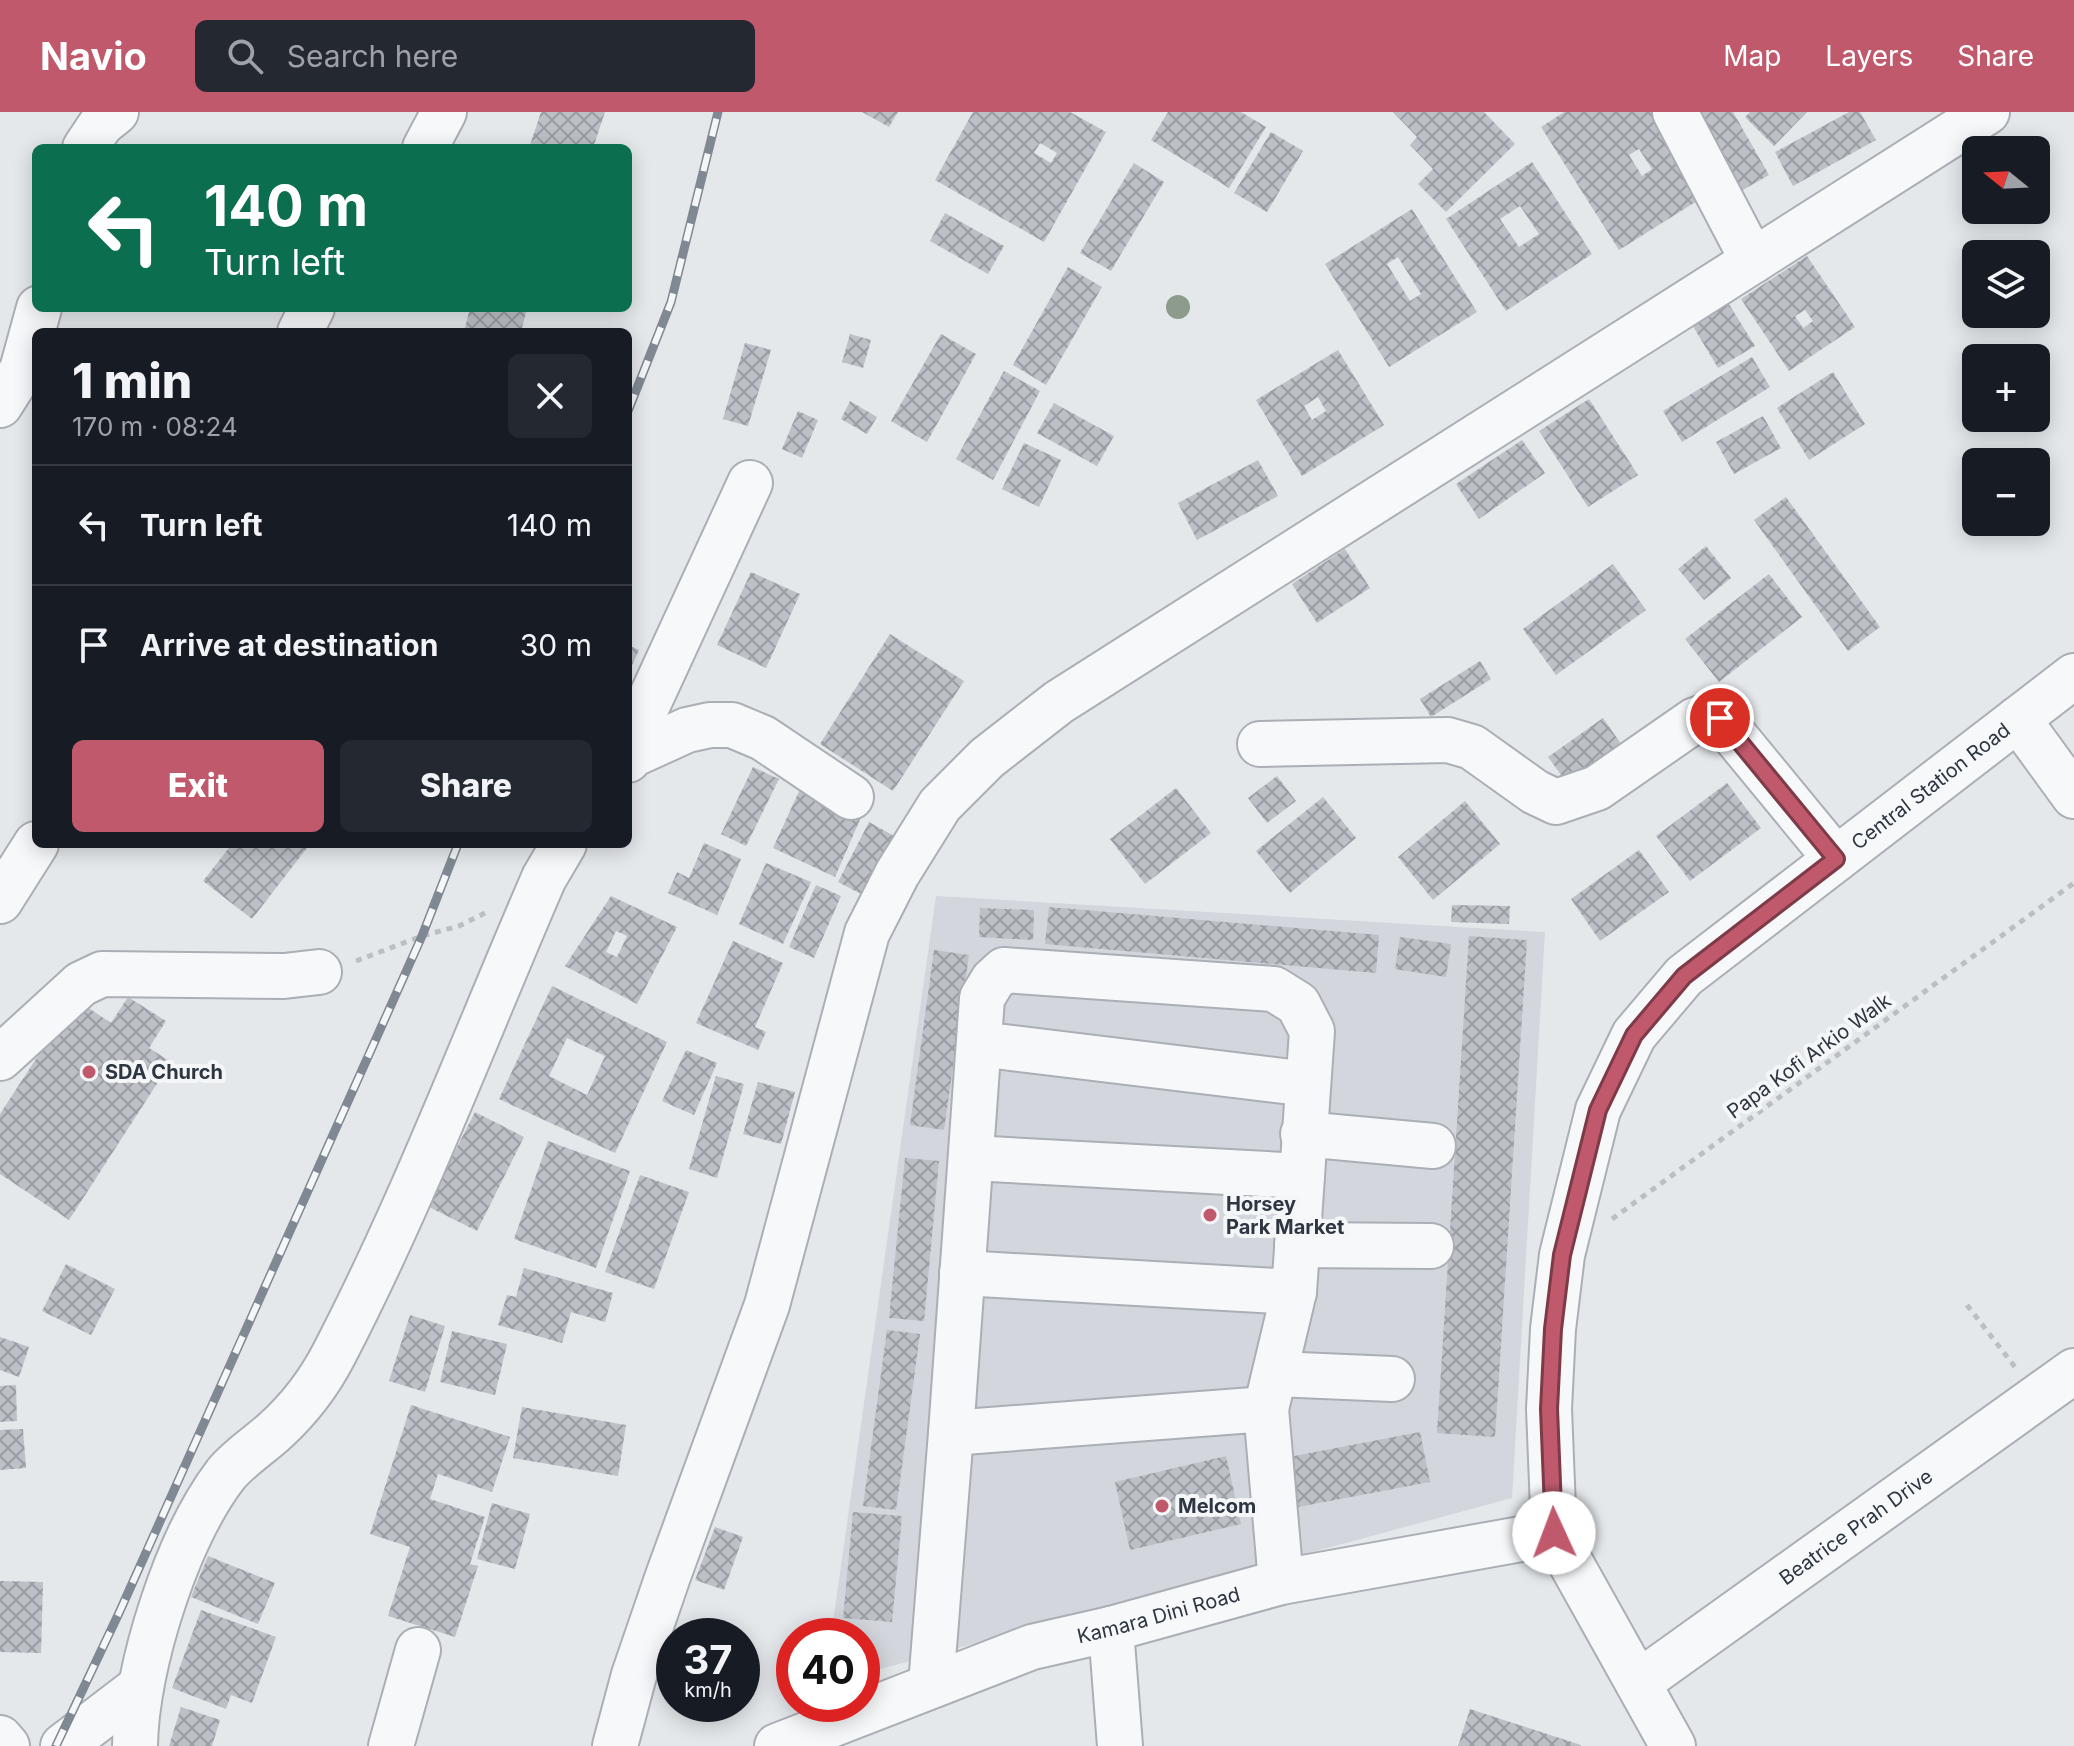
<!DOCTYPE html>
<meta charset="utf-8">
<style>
:root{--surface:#171b24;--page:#242831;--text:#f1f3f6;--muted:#9ea1a6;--line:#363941;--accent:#c1596d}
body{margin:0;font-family:Inter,sans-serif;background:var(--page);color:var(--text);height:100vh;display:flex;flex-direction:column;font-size:30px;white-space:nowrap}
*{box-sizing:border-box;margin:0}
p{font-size:26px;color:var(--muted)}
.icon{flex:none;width:44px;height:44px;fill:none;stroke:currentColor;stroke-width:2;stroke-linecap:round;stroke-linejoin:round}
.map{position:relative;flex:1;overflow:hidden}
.details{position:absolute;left:32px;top:216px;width:600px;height:520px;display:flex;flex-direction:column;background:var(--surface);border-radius:12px;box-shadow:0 4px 20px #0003}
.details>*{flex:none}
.guide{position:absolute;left:32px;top:32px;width:600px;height:168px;border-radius:12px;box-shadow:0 4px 20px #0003;background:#0b6e4f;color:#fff;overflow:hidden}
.needle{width:52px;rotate:288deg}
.buttons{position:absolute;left:1962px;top:24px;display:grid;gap:16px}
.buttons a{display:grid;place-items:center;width:88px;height:88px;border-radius:12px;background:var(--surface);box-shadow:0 4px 20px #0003;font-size:40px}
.speed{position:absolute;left:656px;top:1506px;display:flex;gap:16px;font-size:40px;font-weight:700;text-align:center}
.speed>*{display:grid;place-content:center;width:104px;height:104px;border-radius:50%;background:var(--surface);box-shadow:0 4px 20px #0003;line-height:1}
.speed small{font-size:20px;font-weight:400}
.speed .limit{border:12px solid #d22;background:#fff;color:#111}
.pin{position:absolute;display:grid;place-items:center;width:68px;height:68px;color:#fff;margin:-34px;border:4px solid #fff;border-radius:50%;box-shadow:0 2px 8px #0007}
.me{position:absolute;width:88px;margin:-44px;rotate:358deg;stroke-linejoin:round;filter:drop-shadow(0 0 6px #0008)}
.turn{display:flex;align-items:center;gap:28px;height:168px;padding:0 40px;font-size:36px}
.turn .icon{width:104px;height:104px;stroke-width:2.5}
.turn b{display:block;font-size:56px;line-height:68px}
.round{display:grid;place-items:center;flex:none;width:84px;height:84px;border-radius:12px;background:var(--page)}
.headline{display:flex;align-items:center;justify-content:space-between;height:136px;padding:0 40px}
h1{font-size:48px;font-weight:800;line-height:60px}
.cta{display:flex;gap:16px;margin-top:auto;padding:16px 40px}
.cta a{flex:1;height:92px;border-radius:12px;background:var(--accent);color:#fff;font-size:32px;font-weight:800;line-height:92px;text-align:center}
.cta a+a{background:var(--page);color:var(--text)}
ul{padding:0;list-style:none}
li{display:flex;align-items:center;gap:24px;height:120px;padding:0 40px;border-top:2px solid var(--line)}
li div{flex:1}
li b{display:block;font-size:30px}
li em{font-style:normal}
header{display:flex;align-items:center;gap:48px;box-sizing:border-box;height:112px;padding:0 40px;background:var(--accent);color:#fff}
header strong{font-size:38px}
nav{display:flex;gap:44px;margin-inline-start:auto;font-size:28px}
.search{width:560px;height:72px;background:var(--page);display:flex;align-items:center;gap:20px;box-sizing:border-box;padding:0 28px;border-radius:12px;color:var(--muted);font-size:30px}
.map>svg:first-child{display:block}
.built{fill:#d3d7dd}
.building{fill:url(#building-cross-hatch);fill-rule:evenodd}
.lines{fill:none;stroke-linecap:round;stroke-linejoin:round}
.minor-casing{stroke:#aaafb5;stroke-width:48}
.path{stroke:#bbbec3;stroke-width:5;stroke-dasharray:6 6;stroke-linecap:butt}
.minor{stroke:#f7f8fa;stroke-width:44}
.rail-casing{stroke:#808893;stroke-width:9}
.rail{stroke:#f4f6f8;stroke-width:6;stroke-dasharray:18;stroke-linecap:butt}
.tree{fill:#8c9b8b}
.route-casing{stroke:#7d3a47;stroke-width:20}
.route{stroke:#c1596d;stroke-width:14}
.poi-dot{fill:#c1596d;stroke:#f4f6f8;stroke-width:3}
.labels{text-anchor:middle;stroke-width:8;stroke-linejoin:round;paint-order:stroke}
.street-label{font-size:20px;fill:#2e3642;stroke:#f4f6f8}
.poi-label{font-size:20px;font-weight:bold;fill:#2e3642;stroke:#f4f6f8;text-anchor:start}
</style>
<header>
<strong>Navio</strong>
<div class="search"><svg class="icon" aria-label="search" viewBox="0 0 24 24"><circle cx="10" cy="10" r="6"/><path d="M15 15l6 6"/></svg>Search here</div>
<nav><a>Map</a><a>Layers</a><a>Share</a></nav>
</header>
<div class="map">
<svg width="2074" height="1634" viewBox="0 0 2074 1634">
<defs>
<pattern id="building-cross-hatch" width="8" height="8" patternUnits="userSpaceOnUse" patternTransform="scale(2)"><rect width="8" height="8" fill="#bdc1c7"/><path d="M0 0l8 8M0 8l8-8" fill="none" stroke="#9a9ea3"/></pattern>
</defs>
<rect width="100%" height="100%" fill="#e5e8eb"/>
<path class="built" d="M936,784L1545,820L1512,1386L862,1562V1524H831Z"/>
<path class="building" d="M541,0H605L593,36H529Z
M862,0H898L889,15Z
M973,0H1070L1106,20L1044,130L935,68ZM1040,31L1057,41L1051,51L1034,41Z
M1168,0H1241L1266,15L1229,76L1151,28Z
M1393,0H1484L1515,32L1446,100L1418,72L1433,57L1410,33L1417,25Z
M1564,0H1663L1713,79L1619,138L1541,15ZM1639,37L1652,57L1642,64L1629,43Z
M1696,0H1733L1769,63L1741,79Z
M1750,0H1807L1774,34L1745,5Z
M1849,0H1860L1876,28L1793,74L1775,40Z
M1271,20L1303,39L1267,100L1234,81Z
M1532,50L1592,142L1506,199L1446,107ZM1520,94L1539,122L1519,135L1500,107Z
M1134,51L1164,70L1111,159L1080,141Z
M1412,97L1477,200L1389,255L1325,152ZM1398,145L1421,182L1410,189L1387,152Z
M945,101L1004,134L988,162L930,129Z
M1807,144L1855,215L1789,259L1741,187ZM1805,198L1813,209L1803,216L1795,204Z
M1068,155L1102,175L1046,273L1013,253Z
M1727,189L1755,234L1718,256L1691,211Z
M470,196H527L521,220H464Z
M850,222L871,228L863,256L842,250Z
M941,222L976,242L927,330L891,309Z
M745,231L771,238L748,314L723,307Z
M1338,238L1384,313L1302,364L1256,288ZM1318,285L1326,299L1312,308L1304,294Z
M1752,245L1770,275L1682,330L1663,299Z
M1004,259L1040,279L993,368L956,347Z
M1833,260L1865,312L1809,348L1777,296Z
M1589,287L1638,363L1588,395L1539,319Z
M850,289L877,305L867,322L841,307Z
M1054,291L1114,324L1097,354L1037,321Z
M798,299L818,308L802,346L782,337Z
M1763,304L1781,336L1734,362L1716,330Z
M1522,328L1545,361L1479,407L1456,372Z
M1024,331L1061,348L1039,395L1002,377Z
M1258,348L1278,384L1197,428L1178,391Z
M1786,385L1880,515L1848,539L1754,408Z
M1706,434L1731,466L1704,488L1678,457Z
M1345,437L1370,476L1317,511L1292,472Z
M1613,452L1646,498L1556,563L1523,517Z
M751,460L800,482L766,556L717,533Z
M1769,462L1802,505L1719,570L1685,527Z
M890,522L964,569L893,679L820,632Z
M628,533L639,538L628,562Z
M1480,549L1491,567L1431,605L1420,587Z
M1603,606L1626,639L1572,678L1548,645Z
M753,655L779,667L746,734L721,722Z
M1277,664L1296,689L1267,711L1248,686Z
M1727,671L1761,716L1690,769L1656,724Z
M801,675L862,703L835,765L773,736Z
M1176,676L1211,721L1145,772L1110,727Z
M1323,685L1356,726L1290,781L1256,739Z
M1465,689L1500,732L1433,788L1398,745Z
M869,710L894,724L863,783L838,770Z
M704,731L741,747L717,803L668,781L677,760L689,766Z
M232,732H310L252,807L203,769Z
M1639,738L1669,780L1600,829L1571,787Z
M766,751L811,770L783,832L739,812Z
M816,773L841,784L814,846L789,835Z
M611,784L677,815L637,892L565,854ZM616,819L627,824L617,845L606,840Z
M1452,793L1510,794L1509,812L1451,810Z
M1049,795L1379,823L1376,861L1045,832Z
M980,796L1034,798L1033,828L979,825Z
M1469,824L1527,828L1495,1325L1437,1321Z
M1400,825L1451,832L1446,865L1395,857Z
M733,829L783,851L755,915L766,920L758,938L696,911Z
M934,838L969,843L944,1018L910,1013Z
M552,874L667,930L615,1041L499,987ZM567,926L605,944L587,983L549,964Z
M128,885L166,909L149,936L171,950L69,1108L0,1062V1002L75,887L111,911Z
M686,938L717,951L694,1003L662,989Z
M716,964L744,972L717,1066L689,1057Z
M758,970L795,980L781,1032L743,1022Z
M475,1000L524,1025L477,1119L427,1094Z
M548,1029L630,1059L596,1156L514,1127Z
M905,1046L939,1049L924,1209L889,1206Z
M640,1063L689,1080L654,1177L605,1160Z
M66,1152L115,1177L91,1223L42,1199Z
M524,1156L613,1181L605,1210L571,1200L562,1231L498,1213L507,1183L516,1185Z
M410,1203L445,1214L425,1280L389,1269Z
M887,1218L920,1222L896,1398L863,1394Z
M452,1219L507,1232L495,1283L440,1270Z
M0,1225L29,1235L19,1265L0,1258Z
M16,1273L17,1309L0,1310V1274Z
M411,1293L510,1325L492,1380L438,1362L430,1387L485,1405L470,1452L478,1454L455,1525L388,1504L410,1435L370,1422Z
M522,1295L626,1313L618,1364L513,1346Z
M23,1317L26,1356L0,1358V1318Z
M1420,1320L1430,1370L1298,1395L1289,1345Z
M1226,1344L1241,1412L1130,1438L1115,1370Z
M492,1391L530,1402L515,1457L477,1447Z
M853,1400L902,1404L892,1510L843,1506Z
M715,1415L743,1425L724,1478L695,1468Z
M208,1444L275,1471L258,1512L191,1485Z
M0,1469L43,1470L41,1541L0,1540Z
M201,1498L276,1525L252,1591L231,1583L226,1597L172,1576Z
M181,1595L220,1608L212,1634H169Z
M1470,1597L1581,1633V1634H1458Z"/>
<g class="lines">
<defs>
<g id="minor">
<path d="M1675,0L1753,149"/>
<path d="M85,36L101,12L116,0"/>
<path d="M425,36L444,0"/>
<path d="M300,220L312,196"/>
<path d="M0,293L22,258L39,196"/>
<path d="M2018,607L2074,684"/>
<path d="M1260,632L1448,628L1472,635L1535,680L1556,690L1597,676L1695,608L1707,604L1720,606L1836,747"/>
<path d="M632,643L643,603L750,371"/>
<path d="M628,648L632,643L687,618L710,613H732L763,626L851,685"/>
<path d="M0,789L36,732"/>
<path d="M979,932L1308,972"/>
<path d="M0,946L81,872L102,862L284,864L319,860"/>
<path d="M1303,1022L1433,1034"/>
<path d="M971,1046L1302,1064"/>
<path d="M1297,1133L1431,1134"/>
<path d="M962,1161L1294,1180"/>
<path d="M1276,1262L1392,1267"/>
<path d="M951,1321L982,886L993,868L1004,858L1274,877L1298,892L1312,919L1294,1180L1266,1297"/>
<path d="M1111,1517L1120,1634"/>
<path id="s1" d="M1638,1571L2074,1259"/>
<path d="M931,1573L951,1321L1266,1297L1281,1470"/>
<path d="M0,1626L7,1634"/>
<path d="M63,1634L139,1576"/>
<path d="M135,1634C136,1554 177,1426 226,1362C240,1345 260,1333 276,1318C300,1296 319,1271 334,1242C414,1088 475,925 544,766L564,732"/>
<path d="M391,1634L418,1538"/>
<path d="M615,1634L634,1563L668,1464L767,1193L867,821L897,762L940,693L987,646L1059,590L1987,0"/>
<path id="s2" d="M777,1634L1032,1535L1111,1517L1281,1470L1554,1421"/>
<path id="s3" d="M1673,1634L1554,1421L1549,1297L1553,1217L1562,1143L1598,998L1634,923L1684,864L2074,564"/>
</g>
</defs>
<use href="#minor" class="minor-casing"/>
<path class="path" d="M356,849L422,824L459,814L485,801
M1612,1107L2074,771
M1967,1193L2015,1255"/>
<use href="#minor" class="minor"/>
<defs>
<path id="rail" d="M628,299L671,190L718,0
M56,1634L119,1501L422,824L458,732"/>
</defs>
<use href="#rail" class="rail-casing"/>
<use href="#rail" class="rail"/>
</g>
<circle class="tree" cx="1178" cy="195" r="12"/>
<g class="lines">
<defs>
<path id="route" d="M1554,1421L1549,1297L1553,1217L1562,1143L1598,998L1634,923L1684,864L1836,747L1720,606"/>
</defs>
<use href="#route" class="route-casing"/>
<use href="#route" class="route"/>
</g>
<g class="poi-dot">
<circle cx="89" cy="960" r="8"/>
<circle cx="1210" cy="1103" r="8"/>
<circle cx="1162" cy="1394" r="8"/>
</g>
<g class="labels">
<g class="street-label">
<text dy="7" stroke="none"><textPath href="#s3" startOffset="1144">Central Station Road</textPath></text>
<text transform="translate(1809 944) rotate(-36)" y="7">Papa Kofi Arkio Walk</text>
<text dy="7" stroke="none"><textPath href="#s1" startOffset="268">Beatrice Prah Drive</textPath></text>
<text dy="7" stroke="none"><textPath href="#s2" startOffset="404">Kamara Dini Road</textPath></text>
</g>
<g class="poi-label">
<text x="105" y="967">SDA Church</text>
<text x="1226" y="1099">Horsey<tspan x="1226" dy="23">Park Market</tspan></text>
<text x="1178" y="1401">Melcom</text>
</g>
</g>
</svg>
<div class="buttons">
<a><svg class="needle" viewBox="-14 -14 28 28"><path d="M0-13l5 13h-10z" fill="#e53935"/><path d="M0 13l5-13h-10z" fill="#9ea1a6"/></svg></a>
<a><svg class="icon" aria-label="layers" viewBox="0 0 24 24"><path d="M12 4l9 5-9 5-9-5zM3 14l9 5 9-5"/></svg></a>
<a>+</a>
<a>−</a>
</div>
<div class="speed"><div>37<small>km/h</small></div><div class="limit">40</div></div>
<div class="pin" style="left:1720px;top:606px;background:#d93025"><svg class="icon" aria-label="arrive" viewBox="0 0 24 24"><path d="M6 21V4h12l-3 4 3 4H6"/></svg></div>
<svg class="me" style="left:1554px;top:1421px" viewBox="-20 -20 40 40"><circle r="19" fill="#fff"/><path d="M0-13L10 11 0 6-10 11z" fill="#c1596d"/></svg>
<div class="guide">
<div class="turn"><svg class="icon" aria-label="left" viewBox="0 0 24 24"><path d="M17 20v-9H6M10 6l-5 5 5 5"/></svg><div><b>140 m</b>Turn left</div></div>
</div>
<section class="details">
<div class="headline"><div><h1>1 min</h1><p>170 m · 08:24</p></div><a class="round"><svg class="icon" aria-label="close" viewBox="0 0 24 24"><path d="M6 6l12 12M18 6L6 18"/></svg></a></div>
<ul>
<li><svg class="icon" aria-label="left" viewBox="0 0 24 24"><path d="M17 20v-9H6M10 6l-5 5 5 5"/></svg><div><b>Turn left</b></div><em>140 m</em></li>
<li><svg class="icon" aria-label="arrive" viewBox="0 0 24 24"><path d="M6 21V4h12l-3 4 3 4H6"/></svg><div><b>Arrive at destination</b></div><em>30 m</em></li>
</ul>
<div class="cta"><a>Exit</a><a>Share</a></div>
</section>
</div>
